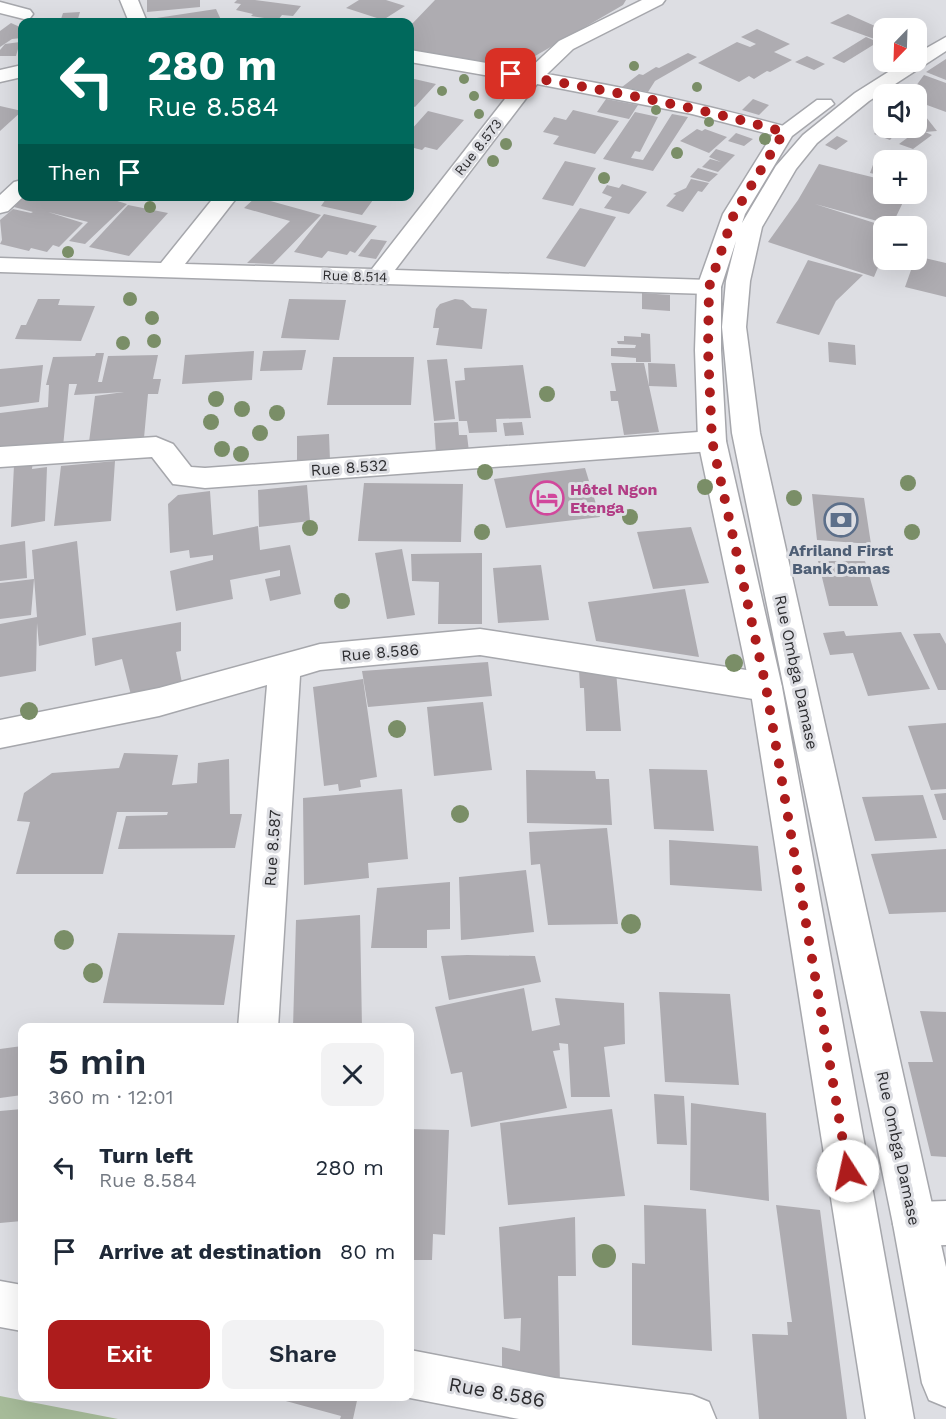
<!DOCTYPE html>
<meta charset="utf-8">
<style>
:root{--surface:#fff;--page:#f2f2f3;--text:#1f2937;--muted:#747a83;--accent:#ad1c1c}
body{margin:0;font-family:"Work Sans",sans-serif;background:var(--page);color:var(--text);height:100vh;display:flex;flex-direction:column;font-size:22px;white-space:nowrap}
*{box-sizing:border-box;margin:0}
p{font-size:20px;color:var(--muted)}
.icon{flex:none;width:33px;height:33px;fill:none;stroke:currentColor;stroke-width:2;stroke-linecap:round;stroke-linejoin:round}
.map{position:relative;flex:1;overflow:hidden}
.sheet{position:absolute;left:18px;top:1023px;width:396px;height:378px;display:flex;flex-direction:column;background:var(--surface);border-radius:12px;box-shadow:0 6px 24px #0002}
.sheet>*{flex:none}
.hud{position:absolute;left:18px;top:18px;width:396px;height:183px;border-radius:12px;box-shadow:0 6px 24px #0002;background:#00695c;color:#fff;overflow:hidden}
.needle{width:39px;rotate:203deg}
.buttons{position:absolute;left:873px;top:18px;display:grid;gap:12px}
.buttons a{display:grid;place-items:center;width:54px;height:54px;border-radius:12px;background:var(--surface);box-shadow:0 6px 24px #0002;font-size:30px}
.pin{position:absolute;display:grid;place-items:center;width:51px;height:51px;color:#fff;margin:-26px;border-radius:12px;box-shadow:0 3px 9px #0006}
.me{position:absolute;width:66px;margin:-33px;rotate:350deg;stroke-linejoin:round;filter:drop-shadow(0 0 4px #0008)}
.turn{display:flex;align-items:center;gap:21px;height:126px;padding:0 30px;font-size:27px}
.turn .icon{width:78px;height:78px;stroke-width:2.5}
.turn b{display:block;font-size:42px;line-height:51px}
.then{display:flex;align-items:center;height:57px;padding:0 30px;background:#0003;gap:12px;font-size:22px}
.round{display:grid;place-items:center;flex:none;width:63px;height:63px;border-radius:12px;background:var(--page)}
.head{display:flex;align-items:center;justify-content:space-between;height:102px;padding:0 30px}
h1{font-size:36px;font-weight:600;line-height:45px}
.button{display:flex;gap:12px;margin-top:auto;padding:12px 30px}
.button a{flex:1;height:69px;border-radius:12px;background:var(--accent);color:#fff;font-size:24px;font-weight:600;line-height:69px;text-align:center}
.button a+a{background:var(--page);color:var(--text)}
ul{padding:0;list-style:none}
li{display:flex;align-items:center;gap:18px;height:84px;padding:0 30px}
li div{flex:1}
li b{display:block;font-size:22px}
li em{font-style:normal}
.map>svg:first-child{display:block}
.green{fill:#a6bb99}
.building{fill:#aeacb1}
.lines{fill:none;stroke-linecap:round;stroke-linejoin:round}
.minor-casing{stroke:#a6a7ac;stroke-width:3}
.secondary-casing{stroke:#a6a7ac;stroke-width:3}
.minor{fill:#fff;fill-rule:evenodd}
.secondary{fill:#fff;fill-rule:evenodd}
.tree{fill:#7a8e67}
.route{stroke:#ad1c1c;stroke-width:10;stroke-dasharray:0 18}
.labels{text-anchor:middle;stroke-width:6;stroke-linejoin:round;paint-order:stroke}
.far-street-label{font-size:14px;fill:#2d2d30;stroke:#dddee3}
.street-label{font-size:16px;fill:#2d2d30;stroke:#dddee3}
.hotel-label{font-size:16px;font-weight:bold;fill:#b23c85;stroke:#dddee3;text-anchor:start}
.service-label{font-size:16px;font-weight:bold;fill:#4e5e75;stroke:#dddee3}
.near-street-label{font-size:20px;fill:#2d2d30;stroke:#dddee3}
</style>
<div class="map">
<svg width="946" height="1419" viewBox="0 0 946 1419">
<rect width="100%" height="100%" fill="#dddee3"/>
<path class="green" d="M0,1396L118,1419H0Z"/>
<path class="building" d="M147,0H200V7L147,12Z
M237,0H255L301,6L293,16L282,15L278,20L251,16L253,14L236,10L241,4L234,3Z
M359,0H386L405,6L383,20L346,8Z
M435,0H626L623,5L511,70L410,50V26Z
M216,9L222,22H151L150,19Z
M80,12L77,22H60L63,13Z
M848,14L884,30V39L880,41L830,23Z
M11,23L20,27L22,24V38L12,39L0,47V31Z
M757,29L790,44L774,52L792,60L770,72L767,71L754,79L749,76L739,82L698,63L737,42L750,47L756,44L741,37Z
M866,37L878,42L844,63L832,58Z
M20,42L16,56H0V50L5,44Z
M688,53L697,57L655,81L648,92L622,87L639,74L643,75L656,67L659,68Z
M807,56L825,64L814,70L795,62Z
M946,59V80L926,72Z
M924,75L946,83V112L916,101V94H910Z
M410,78L436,84L415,107L410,105Z
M606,99L638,105L629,119L597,112Z
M753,99L769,105L759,115L742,110Z
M0,106L22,111L0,131Z
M573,110L619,121L595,154L553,144L559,136L543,132L554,117L566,120Z
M428,111L464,120L437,150L425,147L422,150L410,147V131Z
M635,112L658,117L640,152L635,151L631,158L643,160L672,114L688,117L653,171L603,159Z
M916,117H926L937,131L925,132L932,135L913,149L899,144L918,130L924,132L916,121Z
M697,129L702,131L705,129L727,137L709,153L680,141Z
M879,129L894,135L890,140L874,134Z
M736,133L753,139L744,146L728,141Z
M837,136L848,141L836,150L825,145Z
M716,149L735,155L718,172L702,167L710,159L721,162L709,157Z
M890,150L907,156L900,160L885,155Z
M565,161L596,168L573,206L542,199Z
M874,162L884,164V176L870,173Z
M819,164L884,180V194H907L892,225L815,204L884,226V253L874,277L768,242L798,200Z
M698,168L718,174L709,182L690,177Z
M691,179L709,183L702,192L698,191L683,212L666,206L676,195L673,194L686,188Z
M622,184L647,192L629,214L604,208L612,197L602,193L607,185L619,188Z
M22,196H118L114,200L127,204L85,244L69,241L88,222L48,212L83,223L59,247L53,245L47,252L31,248L29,251L0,244L2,240L0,220L13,209L31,213L33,212L14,207L17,204L8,202Z
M328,196H357L373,200L362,215L321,206Z
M256,197L321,215L273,264L247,263L290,221L244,208Z
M128,205L168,213L129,256L89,247Z
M580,208L616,217L585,267L546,258Z
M324,214L377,226L355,253L350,251L347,255L328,251L322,258L294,252Z
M371,239L387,241L376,259L358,256Z
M916,256L946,263V297L905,287Z
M808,260L863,275L836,301L819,335L776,323Z
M642,293L670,295V311L642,309Z
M38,299H60L58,305L95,306L81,341L15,339L21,325H26Z
M289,299L346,300L339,340L281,338Z
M455,299L463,300L472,308L487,309L482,349L436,345L439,328H433L436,309L440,304Z
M641,333L650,334L651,362H636V358L611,356V348H635L636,345L618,344L617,341H624V336L641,337Z
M828,342L855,345L856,365L829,362Z
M306,350L302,370L260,371L263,351Z
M254,351L252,380L182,384L185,355Z
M96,353H104L98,382H102L108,356L158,355L153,379H161L158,394H148L144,438L89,442L95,396L124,392L74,395L77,384H69L63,447L0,452V413L48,407L49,385H46L53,357L95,356Z
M333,357H414L411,405H327Z
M447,359L455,419L434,421L427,360Z
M611,363H644L659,432L624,435L618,401H611L610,391H616Z
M648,363L675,364L677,387L649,386Z
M43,365L39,402L0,407V369Z
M523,365L531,418L496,419L497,432L469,433L467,421H459L455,381L465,380L464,368Z
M458,422L459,435H467L469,452L436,453L434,423Z
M522,422L524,435L505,436L503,423Z
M329,434L330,461L297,463V436Z
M33,461L32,469L47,467L45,521L11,527L14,465Z
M115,461L111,521L54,526L61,466Z
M585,468L600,517L506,528L494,479Z
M364,483L463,484L461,542L358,541Z
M307,485L310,521L259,527L258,490Z
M210,491L213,535L258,526L260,550L290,545L301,594L270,601L265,579L280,576V570L230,580L233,599L176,611L170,571L213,560V555L190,558L189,550L170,553L168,504L178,495Z
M812,494L864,498L871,544L817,540Z
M691,527L709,583L653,589L637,532Z
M25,541L27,578L0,581V545Z
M77,541L86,635L39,646L37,623L36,671L0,677V624L37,617L32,550Z
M402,549L415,615L387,619L375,553Z
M482,553V624H438L439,582L412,581L411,554Z
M818,561H865L878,606H829Z
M541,565L549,620L498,623L493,568Z
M34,579L31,615L0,619V583Z
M685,589L699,657L596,641L588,602Z
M181,622V651L176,652L182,683L131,695L122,659L95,666L92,638Z
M844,631L846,636L901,632L930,689L868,696L853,653L830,655L823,633Z
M940,633L946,644V690H938L913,634Z
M488,662L492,696L368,707L362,671Z
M579,670L616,671L621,731H586L584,688H580Z
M363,679L377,777L360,780L361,787L339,791L338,784L324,786L313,687Z
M483,702L492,770L434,776L427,707Z
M946,723V789L931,790L908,726Z
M124,753L178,755L172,785L197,783L198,763L229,759L230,814H242L235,848L118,849L126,816L167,815L168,812H117L103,874H16L30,822L17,821L24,793L52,773L119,768Z
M649,769L707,770L714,831L654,829Z
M526,770L595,771L596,779H609L612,825L527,823Z
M402,789L408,859L368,863L369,878L304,885L303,798Z
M946,793V820H943L934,794Z
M923,795L937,838L875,841L862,797Z
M607,828L618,924L548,925L540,864L531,865L529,832Z
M669,840L758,846L762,891L670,885Z
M946,849V912L889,914L871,854Z
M526,870L534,932L461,940L459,877Z
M450,882V929L427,930V948H371L377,888Z
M360,915L362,1028H293L296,920Z
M118,933L235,935L224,1005L103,1003Z
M467,955L535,956L541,982L449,1000L441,956Z
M524,988L532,1031L560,1025L555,998L624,1003L625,1044L604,1047L610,1097H571L568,1044L559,1043L560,1050L553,1051L567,1108L471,1127L462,1072L451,1074L435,1007Z
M659,992L730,994L739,1085L665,1082Z
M920,1011L946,1012V1157L931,1156L908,1062H933Z
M22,1046V1095L0,1098V1049Z
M654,1094L684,1096L687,1145L657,1144Z
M691,1103L766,1113L769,1201L690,1190Z
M22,1109V1221L0,1223V1111Z
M612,1109L625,1196L508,1205L500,1123Z
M410,1129L449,1130L445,1235L433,1234L432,1260H410Z
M644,1205L706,1209L712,1351L632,1345V1263L645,1264Z
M776,1205L820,1210L847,1419H759L752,1334L788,1335L787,1322H792Z
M575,1217L576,1276H558L560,1386L502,1374V1347L520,1351L521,1318L504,1319L499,1227Z
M358,1396L353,1419H340L341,1416L271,1397Z"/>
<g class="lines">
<defs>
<path id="minor" d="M120,0H138L147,22H129Z
M642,0H665L662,4L573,49L547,74C629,88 711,106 791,128L794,132L791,136L784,138L692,114L537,84L395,270L709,280L717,282L721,287L717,292L709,294L0,272V258L161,263L215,196H238L185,264L372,269L519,81L410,62V50L528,70L559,41Z
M0,2L30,10L33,14L30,18L24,19L0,13Z
M22,65V77L0,82V70Z
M22,180L24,196L8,211L0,213V195L14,182Z
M712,431L722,434L726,441L722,448L712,451L205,488L173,484L152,457L0,467V447L156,437L173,444L191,467L205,468Z
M480,629L766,673L777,677L782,687L777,697L766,701L480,655L320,670L300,676L278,1028H238L267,685L159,716L0,748V720L159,688L320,644Z
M946,1201V1245L915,1246L899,1240L893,1224L899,1208L915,1202Z
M0,1281L22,1285V1331L0,1327Z
M410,1350L555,1378L692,1395L709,1402L716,1419H519L410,1398L407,1396H410Z"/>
<path id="secondary" d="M946,37V51L869,101L817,143L796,169L762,227L750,281L746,327L760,433L946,1267V1407L929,1400L922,1383L893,1224L732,433L722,327L726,281L736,241L721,287V350L726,441L782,687L914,1419H866L750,687L698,441L695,350L697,287L723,214L774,132L817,100H831L834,104L792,136L745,214L742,223L776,166L803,135L855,93L904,62H916V54Z"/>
</defs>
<use href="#minor" class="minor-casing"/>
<use href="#secondary" class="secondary-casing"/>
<use href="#minor" class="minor"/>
<use href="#secondary" class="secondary"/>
</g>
<g class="tree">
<circle cx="634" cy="66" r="5"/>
<circle cx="464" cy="79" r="5"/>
<circle cx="501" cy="87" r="5"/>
<circle cx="697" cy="87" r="5"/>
<circle cx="442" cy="91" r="5"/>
<circle cx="474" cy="96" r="5"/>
<circle cx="656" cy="110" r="5"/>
<circle cx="479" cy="114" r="5"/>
<circle cx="709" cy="122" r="5"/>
<circle cx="765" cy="139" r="6"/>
<circle cx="506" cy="144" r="6"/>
<circle cx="677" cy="153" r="6"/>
<circle cx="493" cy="161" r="6"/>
<circle cx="604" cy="178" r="6"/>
<circle cx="150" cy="207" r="6"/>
<circle cx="68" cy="252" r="6"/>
<circle cx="130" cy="299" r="7"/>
<circle cx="152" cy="318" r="7"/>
<circle cx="154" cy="341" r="7"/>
<circle cx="123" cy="343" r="7"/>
<circle cx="547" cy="394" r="8"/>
<circle cx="216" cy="399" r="8"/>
<circle cx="242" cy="409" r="8"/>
<circle cx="277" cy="413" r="8"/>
<circle cx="211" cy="422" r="8"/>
<circle cx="260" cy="433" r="8"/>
<circle cx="222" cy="449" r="8"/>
<circle cx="241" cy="454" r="8"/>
<circle cx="485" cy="472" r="8"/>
<circle cx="908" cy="483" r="8"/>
<circle cx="705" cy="487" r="8"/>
<circle cx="794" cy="498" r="8"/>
<circle cx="630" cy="517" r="8"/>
<circle cx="310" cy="528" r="8"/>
<circle cx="482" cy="532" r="8"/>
<circle cx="912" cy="532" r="8"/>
<circle cx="342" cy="601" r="8"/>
<circle cx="734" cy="663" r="9"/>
<circle cx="29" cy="711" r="9"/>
<circle cx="397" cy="729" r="9"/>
<circle cx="460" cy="814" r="9"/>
<circle cx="631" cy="924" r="10"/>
<circle cx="64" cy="940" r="10"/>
<circle cx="93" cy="973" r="10"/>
<circle cx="604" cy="1256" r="12"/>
</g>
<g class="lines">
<path class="route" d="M511,74C603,90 695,106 784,132L734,214L709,287L708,350L712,441L766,687L848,1171"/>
</g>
<defs>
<symbol id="hotel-ring" viewBox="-11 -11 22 22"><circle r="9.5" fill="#dddee3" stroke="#d1479c" stroke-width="1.5"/><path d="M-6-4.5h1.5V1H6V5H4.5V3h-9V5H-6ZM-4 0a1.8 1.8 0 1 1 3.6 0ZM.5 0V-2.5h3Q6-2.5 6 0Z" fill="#d1479c"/></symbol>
<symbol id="bank-ring" viewBox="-11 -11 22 22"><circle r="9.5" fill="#dddee3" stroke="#5c6f8a" stroke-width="1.5"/><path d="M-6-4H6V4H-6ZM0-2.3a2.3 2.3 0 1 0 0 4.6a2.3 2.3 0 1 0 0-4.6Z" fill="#5c6f8a"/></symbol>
</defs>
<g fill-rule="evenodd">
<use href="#hotel-ring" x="528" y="479" width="38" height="38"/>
<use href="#bank-ring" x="822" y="501" width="38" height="38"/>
</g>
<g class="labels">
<g class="far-street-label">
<text transform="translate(478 147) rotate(-52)" y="5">Rue 8.573</text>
<text transform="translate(355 276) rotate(2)" y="5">Rue 8.514</text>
</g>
<g class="street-label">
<text transform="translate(349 467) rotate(-4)" y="6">Rue 8.532</text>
<text transform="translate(380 652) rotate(-5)" y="6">Rue 8.586</text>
<text transform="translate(797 672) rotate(78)" y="6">Rue Ombga Damase</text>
<text transform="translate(272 848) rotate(-86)" y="6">Rue 8.587</text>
<text transform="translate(899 1148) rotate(78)" y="6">Rue Ombga Damase</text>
</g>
<g class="hotel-label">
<text x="570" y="495">Hôtel Ngon<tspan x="570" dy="18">Etenga</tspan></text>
</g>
<g class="service-label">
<text x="841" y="556">Afriland First<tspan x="841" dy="18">Bank Damas</tspan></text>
</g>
<g class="near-street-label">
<text transform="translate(497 1392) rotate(10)" y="7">Rue 8.586</text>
</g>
</g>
</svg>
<div class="buttons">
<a><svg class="needle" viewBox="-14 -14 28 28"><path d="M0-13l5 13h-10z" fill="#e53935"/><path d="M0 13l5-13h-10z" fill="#747a83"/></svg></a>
<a><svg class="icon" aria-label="sound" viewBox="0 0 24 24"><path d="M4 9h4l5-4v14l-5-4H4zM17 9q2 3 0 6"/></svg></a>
<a>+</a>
<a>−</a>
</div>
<div class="pin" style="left:511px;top:74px;background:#d93025"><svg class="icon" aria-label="arrive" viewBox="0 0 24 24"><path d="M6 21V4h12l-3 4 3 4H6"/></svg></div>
<svg class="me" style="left:848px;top:1171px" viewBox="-20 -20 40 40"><circle r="19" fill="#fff"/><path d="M0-13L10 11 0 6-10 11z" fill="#ad1c1c"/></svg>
<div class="hud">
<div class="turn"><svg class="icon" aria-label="left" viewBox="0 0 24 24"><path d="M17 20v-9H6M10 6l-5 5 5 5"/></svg><div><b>280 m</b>Rue 8.584</div></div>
<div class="then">Then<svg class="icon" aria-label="arrive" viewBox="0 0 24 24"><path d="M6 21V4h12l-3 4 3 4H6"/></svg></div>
</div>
<section class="sheet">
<div class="head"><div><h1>5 min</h1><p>360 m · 12:01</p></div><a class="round"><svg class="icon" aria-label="close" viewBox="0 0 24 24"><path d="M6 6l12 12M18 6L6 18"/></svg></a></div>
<ul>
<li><svg class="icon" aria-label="left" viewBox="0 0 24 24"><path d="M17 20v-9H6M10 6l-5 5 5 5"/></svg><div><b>Turn left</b><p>Rue 8.584</p></div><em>280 m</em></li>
<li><svg class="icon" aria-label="arrive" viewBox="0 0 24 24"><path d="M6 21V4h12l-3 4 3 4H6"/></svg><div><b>Arrive at destination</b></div><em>80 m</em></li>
</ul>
<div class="button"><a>Exit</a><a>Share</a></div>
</section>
</div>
